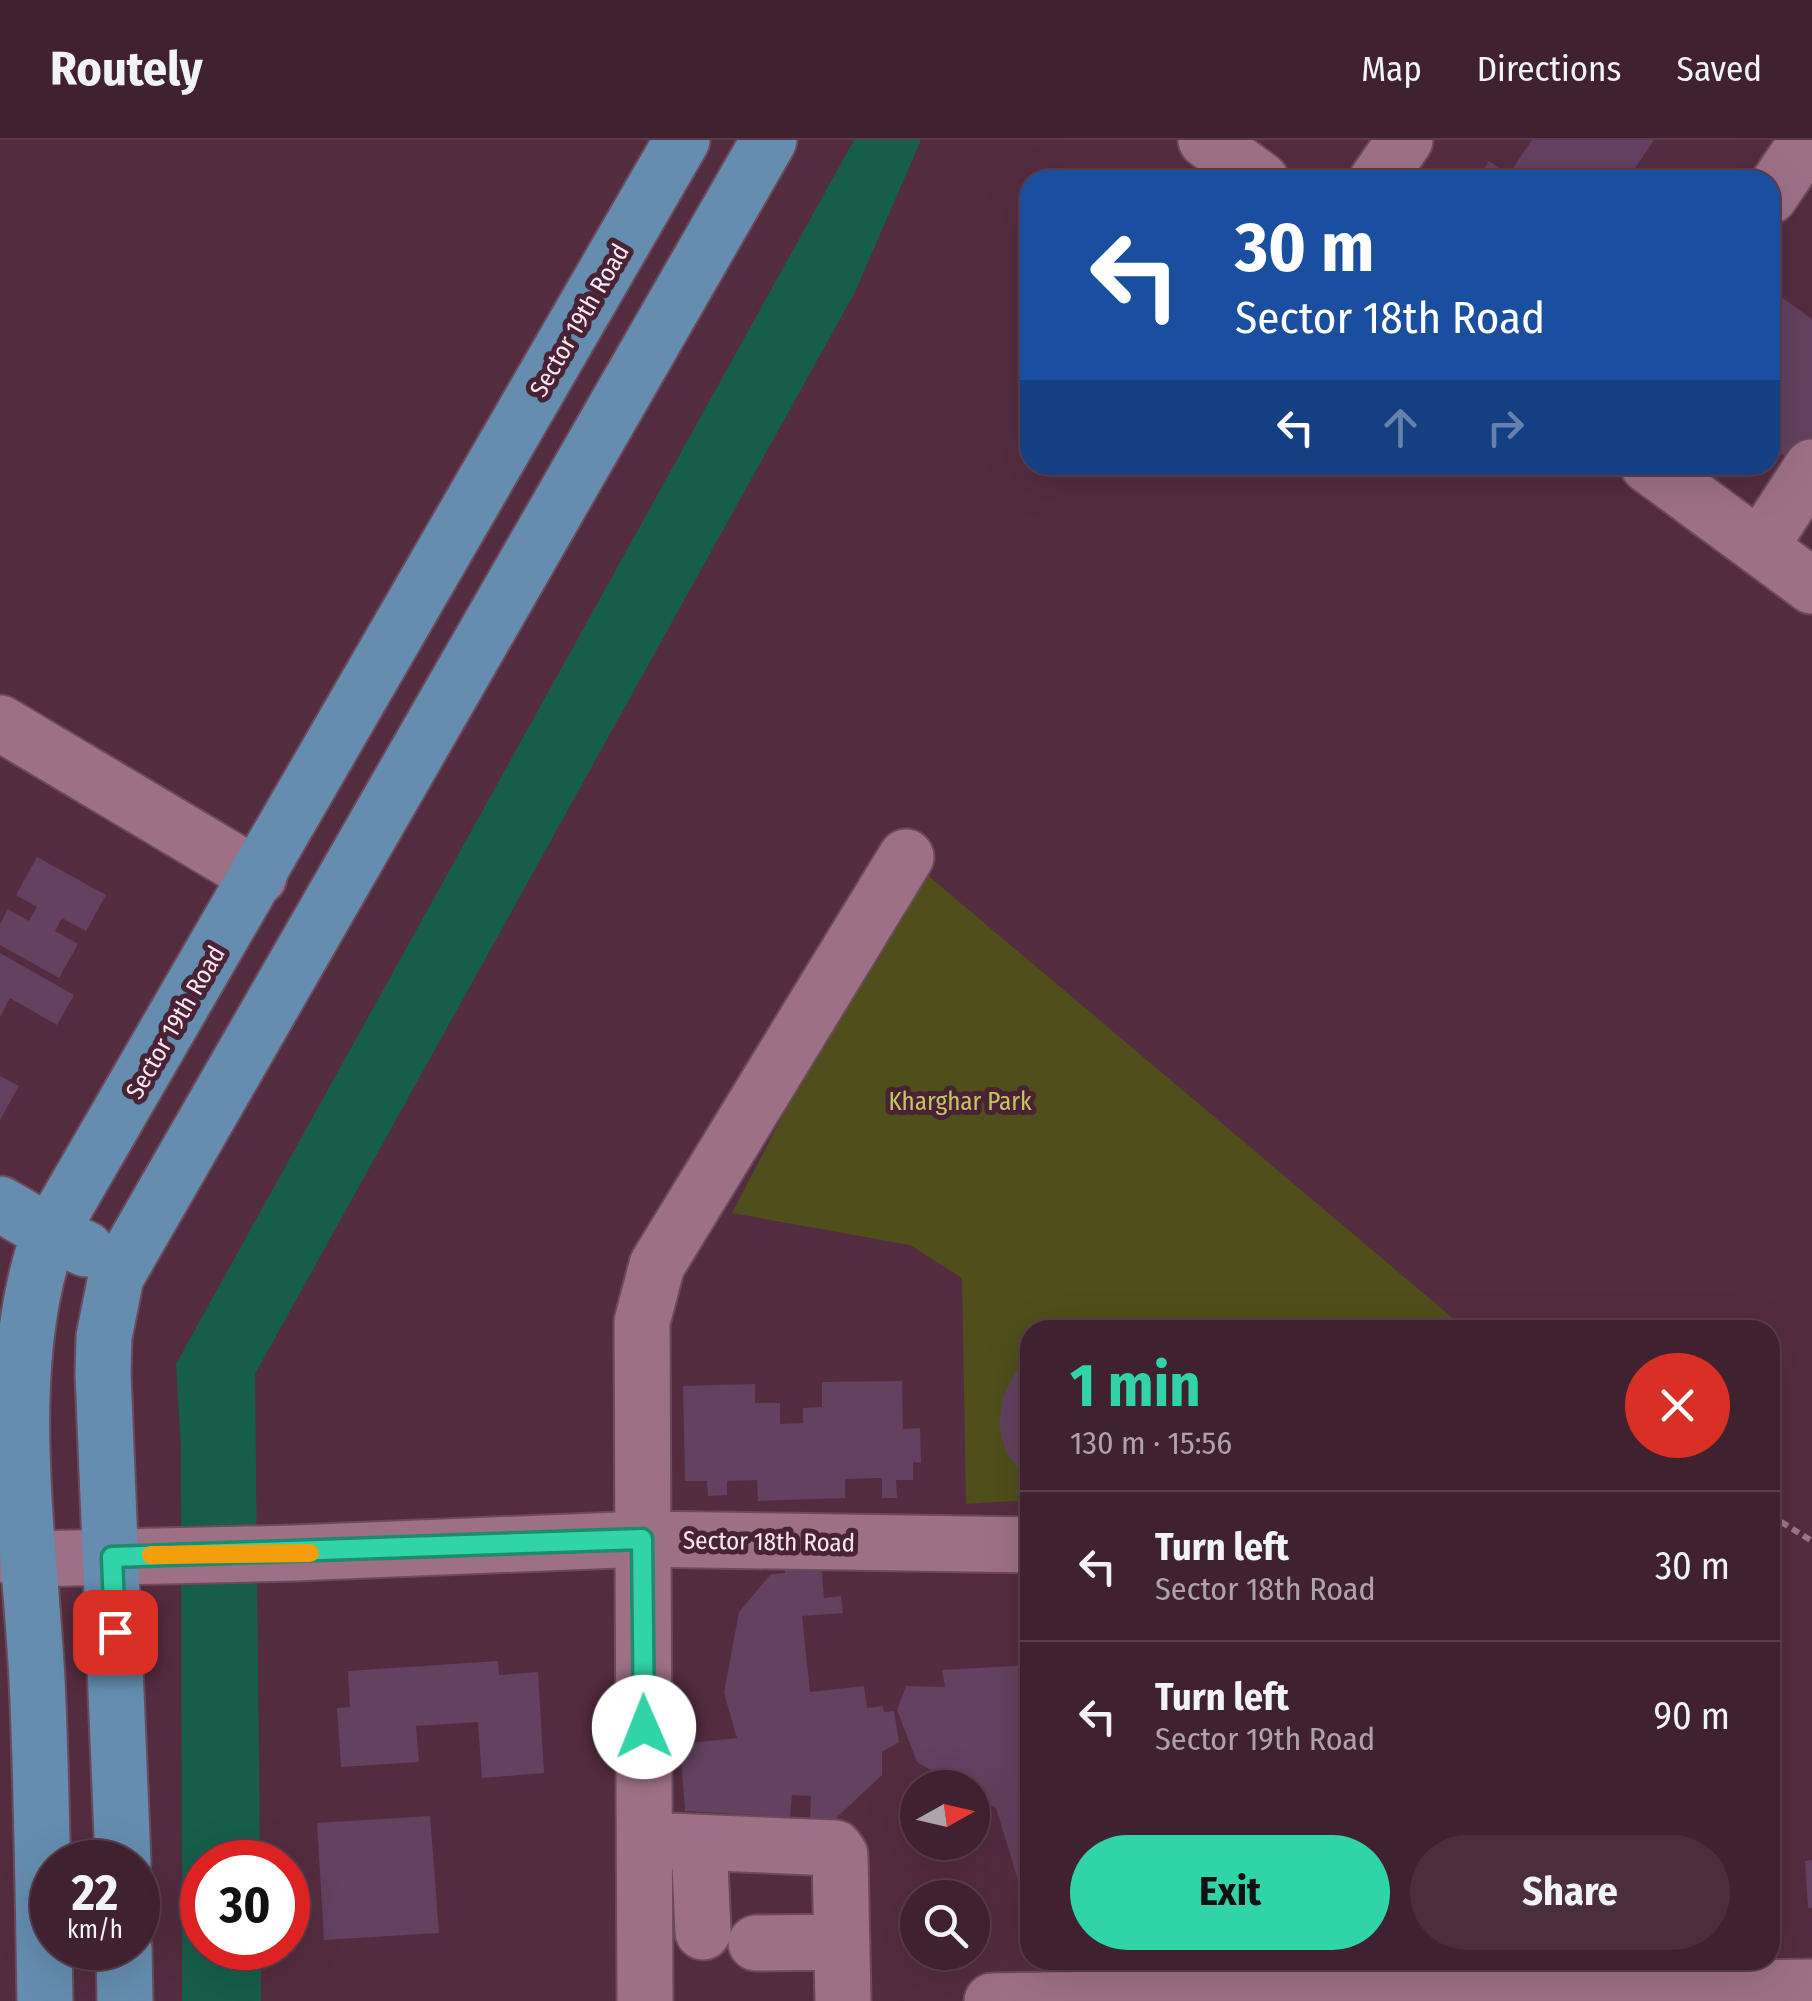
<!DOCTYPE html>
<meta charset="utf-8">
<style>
:root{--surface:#3f2130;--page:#4a2e3c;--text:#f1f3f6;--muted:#ada3ab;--line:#583e4c;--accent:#31d4a9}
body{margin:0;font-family:"Fira Sans Condensed",sans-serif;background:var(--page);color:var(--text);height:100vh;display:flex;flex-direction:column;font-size:38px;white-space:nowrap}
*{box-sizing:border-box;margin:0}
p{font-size:32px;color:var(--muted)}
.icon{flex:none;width:55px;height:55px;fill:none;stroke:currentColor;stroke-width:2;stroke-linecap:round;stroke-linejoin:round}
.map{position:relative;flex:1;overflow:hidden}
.details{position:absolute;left:1020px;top:1180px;width:760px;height:650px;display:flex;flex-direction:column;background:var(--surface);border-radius:30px;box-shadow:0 10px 40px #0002,0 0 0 2px var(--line)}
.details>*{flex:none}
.top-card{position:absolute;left:1020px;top:30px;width:760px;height:305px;border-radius:30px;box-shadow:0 10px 40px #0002,0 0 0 2px var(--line);background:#1a4fa0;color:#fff;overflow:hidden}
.needle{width:65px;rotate:82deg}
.buttons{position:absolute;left:900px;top:1630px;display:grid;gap:20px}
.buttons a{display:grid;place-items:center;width:90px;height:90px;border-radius:50%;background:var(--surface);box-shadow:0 10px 40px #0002,0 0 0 2px var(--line);font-size:50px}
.speed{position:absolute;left:30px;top:1700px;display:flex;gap:20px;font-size:50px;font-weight:700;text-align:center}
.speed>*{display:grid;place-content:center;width:130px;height:130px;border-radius:50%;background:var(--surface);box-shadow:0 10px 40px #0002,0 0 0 2px var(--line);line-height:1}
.speed small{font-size:25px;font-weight:400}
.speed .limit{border:15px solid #d22;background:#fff;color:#111}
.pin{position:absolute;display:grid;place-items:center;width:85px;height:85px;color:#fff;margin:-42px;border-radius:20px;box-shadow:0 5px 15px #0006}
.me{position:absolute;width:110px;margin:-55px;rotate:359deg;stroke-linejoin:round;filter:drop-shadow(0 0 8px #0008)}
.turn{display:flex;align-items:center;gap:35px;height:210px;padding:0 50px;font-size:45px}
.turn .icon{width:130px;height:130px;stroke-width:2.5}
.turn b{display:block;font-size:70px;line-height:85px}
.lanes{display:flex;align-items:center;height:95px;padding:0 50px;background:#0003;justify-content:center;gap:50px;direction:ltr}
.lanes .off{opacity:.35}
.round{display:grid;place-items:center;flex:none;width:105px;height:105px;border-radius:52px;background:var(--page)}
.headline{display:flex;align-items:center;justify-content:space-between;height:170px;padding:0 50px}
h1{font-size:60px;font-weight:700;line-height:75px;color:var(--accent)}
.cta{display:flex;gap:20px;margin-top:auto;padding:20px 50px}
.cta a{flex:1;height:115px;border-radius:60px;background:var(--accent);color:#111;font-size:40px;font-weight:700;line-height:115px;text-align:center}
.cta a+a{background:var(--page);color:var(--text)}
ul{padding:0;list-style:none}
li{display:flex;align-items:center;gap:30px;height:150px;padding:0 50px;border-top:2px solid var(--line)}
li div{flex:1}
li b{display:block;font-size:38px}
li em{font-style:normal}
header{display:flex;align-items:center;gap:60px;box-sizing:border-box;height:140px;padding:0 50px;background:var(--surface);border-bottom:2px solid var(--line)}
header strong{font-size:48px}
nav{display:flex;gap:55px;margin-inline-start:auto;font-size:35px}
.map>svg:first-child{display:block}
.green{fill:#4e4f1a}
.water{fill:#165e4a}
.building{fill:#634160}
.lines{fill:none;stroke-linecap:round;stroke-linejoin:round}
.minor-casing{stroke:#6b4a5b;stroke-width:59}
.major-casing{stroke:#6b4a5b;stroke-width:59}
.path{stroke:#987887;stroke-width:6;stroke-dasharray:8 5;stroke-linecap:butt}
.minor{stroke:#9e7086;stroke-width:55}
.major{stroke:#648daf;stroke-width:55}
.route-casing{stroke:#208a6e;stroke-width:25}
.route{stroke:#31d4a9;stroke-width:18}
.slow{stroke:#f59e0b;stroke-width:18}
.labels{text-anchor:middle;stroke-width:10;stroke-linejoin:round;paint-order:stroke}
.street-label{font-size:25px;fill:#fde8f1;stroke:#492235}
.park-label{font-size:25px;fill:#c4c660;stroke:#492235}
</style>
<header>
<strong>Routely</strong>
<nav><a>Map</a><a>Directions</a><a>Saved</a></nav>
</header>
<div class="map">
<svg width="1812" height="1861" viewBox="0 0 1812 1861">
<rect width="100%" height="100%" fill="#542c40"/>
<path class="green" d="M906,717L1467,1190H1030V1360L966,1364L962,1138L910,1105L732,1073L842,862Z"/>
<path class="water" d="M854,0H921L855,152L255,1234L260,1722H202V1808H261V1861H182L181,1308L176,1224Z"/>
<path class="building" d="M1532,0H1654L1627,40H1477L1489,21L1509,34Z
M1770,149L1812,179V300L1795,323L1770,305Z
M37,717L106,755L86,791L62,778L55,791L78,804L59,838L0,805V784L8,769L29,781L37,767L16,755Z
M0,813L74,855L57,885L10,858L0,877Z
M0,936L19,946L0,980Z
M1030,1218V1343L1005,1310L999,1284L1003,1257L1015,1233Z
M902,1241L903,1289L920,1288L921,1323L913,1322V1340H896L897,1358H882V1338L845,1339V1358L758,1361L757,1340L727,1341V1355L708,1356L707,1341H685L683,1246L755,1244V1263H780V1284L803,1283V1268L822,1267V1242Z
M821,1424L824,1458L841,1456L843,1473L802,1476L810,1552L864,1546L867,1568L883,1566L884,1572L894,1571L899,1602L882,1612V1635L835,1679L810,1678L811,1656L792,1655L790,1677L685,1671L680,1604L737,1598L724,1553L739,1472L771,1434L785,1433V1428Z
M498,1521L499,1535L538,1532L544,1633L482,1638L478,1582L416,1586L419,1622L341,1627L337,1568L350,1567L348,1531Z
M1030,1525V1753H1022L996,1668L972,1655V1648H960L917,1622L897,1570L906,1546L945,1547L942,1530Z
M430,1676L439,1793L324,1800L317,1683Z
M1812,1720V1768H1808L1805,1721Z
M1779,1741L1782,1794L1770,1795V1742Z"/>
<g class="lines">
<defs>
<path id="minor" d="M1206,0L1261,40
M1377,40L1405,0
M1770,56L1808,0
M1648,325L1812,446
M1760,407L1812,327
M0,583L259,737
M0,1414L29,1419L295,1413L643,1399L1030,1405
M645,1700L835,1708L840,1715L843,1861
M699,1703L703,1792
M756,1803L842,1802
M645,1861L642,1182L657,1125L906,717
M992,1861L1812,1847"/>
<path id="major" d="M0,1064L50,1093L86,1109
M123,1722L103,1234L104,1197L116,1137L769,0
M124,1808L125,1861
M45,1861C43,1754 42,1647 37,1540C30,1401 0,1225 50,1093L682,0"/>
</defs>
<use href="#minor" class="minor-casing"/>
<use href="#major" class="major-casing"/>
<path class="path" d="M1770,1375L1812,1401"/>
<use href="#minor" class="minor"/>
<use href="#major" class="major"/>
</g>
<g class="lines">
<defs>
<path id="route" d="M115,1492L112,1417L642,1399L644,1587"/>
</defs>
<use href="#route" class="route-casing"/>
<use href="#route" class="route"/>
<path class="slow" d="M151,1415L310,1413"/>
</g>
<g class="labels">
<g class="street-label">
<text transform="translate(579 180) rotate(-60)" y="9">Sector 19th Road</text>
<text transform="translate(175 882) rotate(-60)" y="9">Sector 19th Road</text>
<text transform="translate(769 1401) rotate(1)" y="9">Sector 18th Road</text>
</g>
<g class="park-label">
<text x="960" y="970">Kharghar Park</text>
</g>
</g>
</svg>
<div class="buttons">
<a><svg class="needle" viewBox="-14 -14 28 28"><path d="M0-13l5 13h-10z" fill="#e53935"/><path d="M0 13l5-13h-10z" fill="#ada3ab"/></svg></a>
<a><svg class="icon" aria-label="search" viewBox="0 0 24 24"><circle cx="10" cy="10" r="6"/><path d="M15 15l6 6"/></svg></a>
</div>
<div class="speed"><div>22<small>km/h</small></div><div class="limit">30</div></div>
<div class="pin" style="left:115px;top:1492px;background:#d93025"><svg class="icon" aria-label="arrive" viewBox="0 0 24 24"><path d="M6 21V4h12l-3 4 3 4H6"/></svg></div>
<svg class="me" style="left:644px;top:1587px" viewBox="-20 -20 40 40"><circle r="19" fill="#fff"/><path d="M0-13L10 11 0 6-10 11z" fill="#31d4a9"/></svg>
<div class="top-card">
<div class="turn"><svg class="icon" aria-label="left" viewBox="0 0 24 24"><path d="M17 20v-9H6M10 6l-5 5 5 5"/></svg><div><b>30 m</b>Sector 18th Road</div></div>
<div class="lanes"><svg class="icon" aria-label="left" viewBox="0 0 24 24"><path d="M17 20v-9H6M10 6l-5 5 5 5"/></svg><svg class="icon off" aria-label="ahead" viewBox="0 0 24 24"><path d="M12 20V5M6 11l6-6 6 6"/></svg><svg class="icon off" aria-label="right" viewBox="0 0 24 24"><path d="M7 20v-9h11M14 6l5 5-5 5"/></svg></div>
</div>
<section class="details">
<div class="headline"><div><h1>1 min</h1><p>130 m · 15:56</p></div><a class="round" style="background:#d93025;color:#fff"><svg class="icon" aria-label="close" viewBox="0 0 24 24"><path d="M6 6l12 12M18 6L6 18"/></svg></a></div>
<ul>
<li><svg class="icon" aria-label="left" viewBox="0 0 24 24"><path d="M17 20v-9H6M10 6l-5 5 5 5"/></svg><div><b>Turn left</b><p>Sector 18th Road</p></div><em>30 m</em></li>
<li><svg class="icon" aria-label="left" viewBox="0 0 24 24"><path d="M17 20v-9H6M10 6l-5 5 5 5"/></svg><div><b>Turn left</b><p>Sector 19th Road</p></div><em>90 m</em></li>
</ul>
<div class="cta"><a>Exit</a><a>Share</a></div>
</section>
</div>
